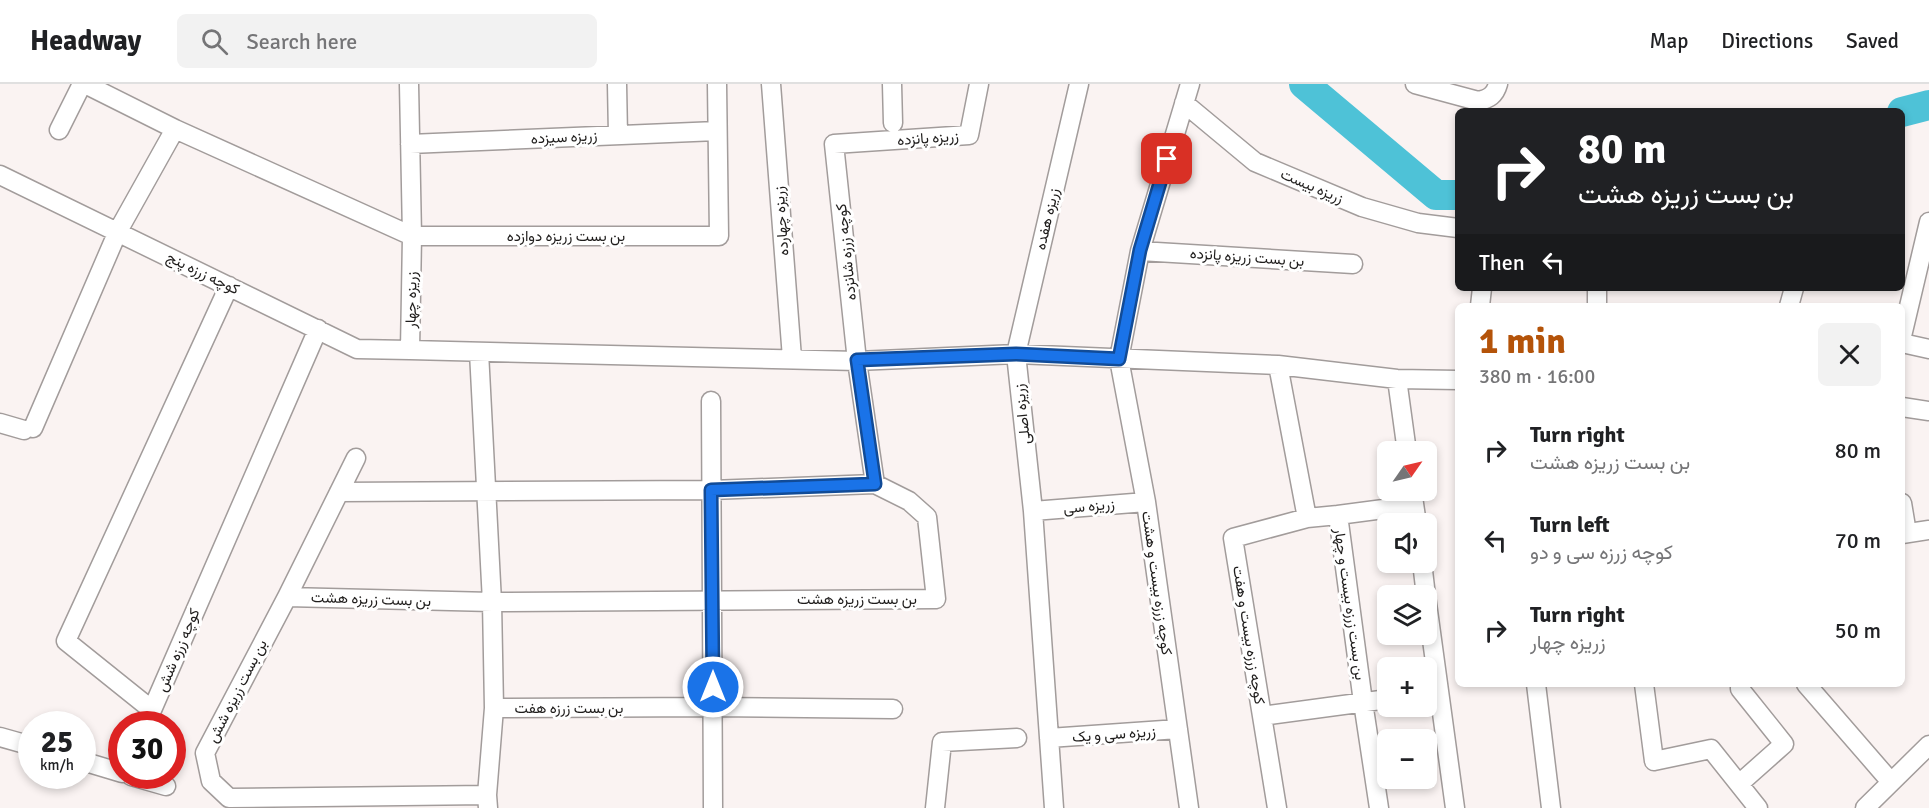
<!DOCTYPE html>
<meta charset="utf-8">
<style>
:root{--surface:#fff;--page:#f2f2f2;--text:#202124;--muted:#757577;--line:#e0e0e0;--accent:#b45309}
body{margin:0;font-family:Signika,Vazirmatn,sans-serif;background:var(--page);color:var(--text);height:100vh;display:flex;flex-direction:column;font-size:22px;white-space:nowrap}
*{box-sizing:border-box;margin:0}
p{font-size:20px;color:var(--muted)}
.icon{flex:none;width:33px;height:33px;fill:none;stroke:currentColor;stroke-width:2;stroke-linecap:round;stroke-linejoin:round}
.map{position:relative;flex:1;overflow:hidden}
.drawer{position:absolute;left:1455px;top:219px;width:450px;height:384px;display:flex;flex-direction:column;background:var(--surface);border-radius:9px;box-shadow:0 3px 9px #0003}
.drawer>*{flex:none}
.top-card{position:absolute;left:1455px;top:24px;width:450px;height:183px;border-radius:9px;box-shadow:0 3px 9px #0003;background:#202124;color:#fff;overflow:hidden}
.needle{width:39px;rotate:56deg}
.tools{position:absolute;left:1377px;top:357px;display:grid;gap:12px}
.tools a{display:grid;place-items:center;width:60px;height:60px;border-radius:9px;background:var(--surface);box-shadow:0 3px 9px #0003;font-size:30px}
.speed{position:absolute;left:18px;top:627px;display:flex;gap:12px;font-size:30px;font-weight:700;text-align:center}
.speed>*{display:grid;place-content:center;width:78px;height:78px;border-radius:50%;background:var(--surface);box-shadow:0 3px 9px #0003;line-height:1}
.speed small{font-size:15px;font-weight:400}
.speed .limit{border:9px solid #d22;background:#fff;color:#111}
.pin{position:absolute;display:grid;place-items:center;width:51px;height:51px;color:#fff;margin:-26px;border-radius:12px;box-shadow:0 3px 9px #0006}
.me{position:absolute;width:66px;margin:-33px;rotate:0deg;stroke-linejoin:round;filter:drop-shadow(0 0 4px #0008)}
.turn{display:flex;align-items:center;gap:21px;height:126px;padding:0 24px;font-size:27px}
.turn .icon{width:78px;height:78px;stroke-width:2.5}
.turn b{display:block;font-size:42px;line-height:51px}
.then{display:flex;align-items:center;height:57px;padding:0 24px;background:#0003;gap:12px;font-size:22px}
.round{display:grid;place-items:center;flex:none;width:63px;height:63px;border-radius:9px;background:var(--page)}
.overview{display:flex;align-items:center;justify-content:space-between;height:102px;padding:0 24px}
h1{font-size:36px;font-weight:800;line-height:45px;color:var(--accent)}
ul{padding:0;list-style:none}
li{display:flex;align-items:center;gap:18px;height:90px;padding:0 24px}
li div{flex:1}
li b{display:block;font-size:22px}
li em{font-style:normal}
header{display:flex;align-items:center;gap:36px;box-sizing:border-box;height:84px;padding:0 30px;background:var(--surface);border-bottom:2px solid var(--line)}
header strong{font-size:28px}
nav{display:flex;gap:33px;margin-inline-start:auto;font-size:21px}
.search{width:420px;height:54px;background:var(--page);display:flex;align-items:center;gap:15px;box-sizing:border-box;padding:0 21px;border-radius:9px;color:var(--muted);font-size:22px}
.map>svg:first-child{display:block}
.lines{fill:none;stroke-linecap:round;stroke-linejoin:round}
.river{stroke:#4ec2d7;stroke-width:30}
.street-casing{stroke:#a29c9b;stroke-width:21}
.street{stroke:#fff;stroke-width:18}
.route-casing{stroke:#114b97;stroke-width:15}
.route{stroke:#1a73e8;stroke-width:10}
.labels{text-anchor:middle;stroke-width:6;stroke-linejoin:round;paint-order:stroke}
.street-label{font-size:15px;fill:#1f1d1c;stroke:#fff}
</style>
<header>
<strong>Headway</strong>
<div class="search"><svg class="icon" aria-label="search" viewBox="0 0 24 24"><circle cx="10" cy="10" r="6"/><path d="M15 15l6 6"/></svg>Search here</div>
<nav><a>Map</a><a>Directions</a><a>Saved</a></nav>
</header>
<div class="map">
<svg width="1929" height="724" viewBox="0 0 1929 724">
<rect width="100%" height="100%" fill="#faf3f2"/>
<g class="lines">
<path class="river" d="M1304,0L1436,111H1458
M1902,28L1929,21"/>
<defs>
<path id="street" d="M85,0L175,45
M409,0L412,152H719L717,0
M617,0L618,51
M771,0L792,274
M892,0L893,39
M1415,0L1478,17C1489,15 1495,11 1498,0
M1184,19L1255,78L1362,123L1418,139L1458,144
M59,46L82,0
M410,60L717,47
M0,91L357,265L410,266
M1140,167L1353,180
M229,202L66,557L152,626L318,245
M1480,222L1482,204
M1597,222V204
M1789,222L1794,204
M1902,252L1929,138
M1902,259L1929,265
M479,268L492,518L494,624L713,623L893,625
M1278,281L1307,434L1338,431L1363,618L1379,724
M1397,295L1407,368
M711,317L713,724
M1902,323L1929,327
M0,339L24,346
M33,344L118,147L175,45L412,152L410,266L857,277L1016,270L1079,0
M875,400L857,277L834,60L969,51L979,0
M1412,406L1417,440
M339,408L711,406L875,400L909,417L927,433L936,515L492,518L287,513L356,374
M1902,419L1907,449
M1033,427L1146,418
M1338,431L1414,421
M1902,450L1929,446
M1422,478L1426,512
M1426,512L1455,724
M287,513L205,669L211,697L229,714L487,711L488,724
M1536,600L1551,724
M1644,600L1654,677L1711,665L1758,724
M1806,600L1891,698
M1262,632L1388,615
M0,653L32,662
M1049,654L1178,645
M82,677L122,689
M131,692L166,702
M1739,700L1784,660L1740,605V600
M487,711L494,624
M935,724L942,658L1017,654
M1054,724L1033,427L1016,270L1278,281L1397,295L1458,296
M1189,724L1146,418L1119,275L1140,167L1190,0
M1277,724L1233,454L1307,434
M1865,724L1929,661"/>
</defs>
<use href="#street" class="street-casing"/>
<use href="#street" class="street"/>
</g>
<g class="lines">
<defs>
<path id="route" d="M713,603L711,406L875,400L857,276L1016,270L1119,275L1140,166L1167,75"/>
</defs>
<use href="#route" class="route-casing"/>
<use href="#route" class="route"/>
</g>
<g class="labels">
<g class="street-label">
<text transform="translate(564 53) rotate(-3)" y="5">زریزه سیزده</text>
<text transform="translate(928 54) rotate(-4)" y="5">زریزه پانزده</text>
<text transform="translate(1312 102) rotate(23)" y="5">زریزه بیست</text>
<text transform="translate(1047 135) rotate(-77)" y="5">زریزه هفده</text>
<text transform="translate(781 137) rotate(-94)" y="5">زریزه چهارده</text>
<text x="566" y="157">بن بست زریزه دوازده</text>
<text transform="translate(846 168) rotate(-96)" y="5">کوچه زرزه شانزده</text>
<text transform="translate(1247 173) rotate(4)" y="5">بن بست زریزه پانزده</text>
<text transform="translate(203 189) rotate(26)" y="5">کوچه زرزه پنج</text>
<text transform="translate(411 216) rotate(-89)" y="5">زریزه چهار</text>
<text transform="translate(1022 330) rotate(-96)" y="5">زریزه اصلی</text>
<text transform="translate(1089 422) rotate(-5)" y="5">زریزه سی</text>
<text transform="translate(1157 499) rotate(82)" y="5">کوچه زرزه بیست و هشت</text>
<text transform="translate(371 515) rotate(2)" y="5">بن بست زریزه هشت</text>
<text x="857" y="520">بن بست زریزه هشت</text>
<text transform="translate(1350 520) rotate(82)" y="5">بن بست زرزه بیست و چهار</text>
<text transform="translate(1249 551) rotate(81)" y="5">کوچه زرزه بیست و هفت</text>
<text transform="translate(178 566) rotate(-67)" y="5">کوچه زرزه شش</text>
<text transform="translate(237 607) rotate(-63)" y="5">بن بست زریزه شش</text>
<text x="569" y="629">بن بست زرزه هفت</text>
<text transform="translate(1114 650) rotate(-4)" y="5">زریزه سی و یک</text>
</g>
</g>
</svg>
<div class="tools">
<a><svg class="needle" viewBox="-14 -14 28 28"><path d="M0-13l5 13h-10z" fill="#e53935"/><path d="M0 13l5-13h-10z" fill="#757577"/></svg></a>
<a><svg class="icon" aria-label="sound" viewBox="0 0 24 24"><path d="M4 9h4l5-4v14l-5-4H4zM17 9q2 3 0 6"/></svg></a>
<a><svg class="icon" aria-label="layers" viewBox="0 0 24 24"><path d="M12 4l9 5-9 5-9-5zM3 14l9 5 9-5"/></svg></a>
<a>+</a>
<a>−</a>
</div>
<div class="speed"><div>25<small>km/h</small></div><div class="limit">30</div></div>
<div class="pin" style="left:1167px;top:75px;background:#d93025"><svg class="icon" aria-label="arrive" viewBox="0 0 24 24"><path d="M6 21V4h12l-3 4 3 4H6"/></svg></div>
<svg class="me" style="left:713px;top:603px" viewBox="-20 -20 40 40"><circle r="17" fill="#1a73e8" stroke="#fff" stroke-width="3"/><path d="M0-11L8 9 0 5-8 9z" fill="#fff"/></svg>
<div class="top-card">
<div class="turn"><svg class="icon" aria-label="right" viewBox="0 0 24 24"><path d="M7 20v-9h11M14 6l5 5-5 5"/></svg><div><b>80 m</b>بن بست زریزه هشت</div></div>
<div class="then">Then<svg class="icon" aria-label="left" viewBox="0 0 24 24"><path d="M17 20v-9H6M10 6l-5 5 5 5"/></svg></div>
</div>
<section class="drawer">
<div class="overview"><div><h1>1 min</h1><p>380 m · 16:00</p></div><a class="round"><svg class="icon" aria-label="close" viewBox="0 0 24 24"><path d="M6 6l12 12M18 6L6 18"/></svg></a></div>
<ul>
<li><svg class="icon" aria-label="right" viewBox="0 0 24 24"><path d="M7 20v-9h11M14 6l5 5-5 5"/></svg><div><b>Turn right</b><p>بن بست زریزه هشت</p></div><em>80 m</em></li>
<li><svg class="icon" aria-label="left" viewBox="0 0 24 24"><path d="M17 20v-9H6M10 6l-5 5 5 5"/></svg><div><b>Turn left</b><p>کوچه زرزه سی و دو</p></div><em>70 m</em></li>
<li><svg class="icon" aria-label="right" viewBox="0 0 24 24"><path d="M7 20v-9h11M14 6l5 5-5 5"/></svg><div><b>Turn right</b><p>زریزه چهار</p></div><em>50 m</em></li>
</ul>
</section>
</div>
